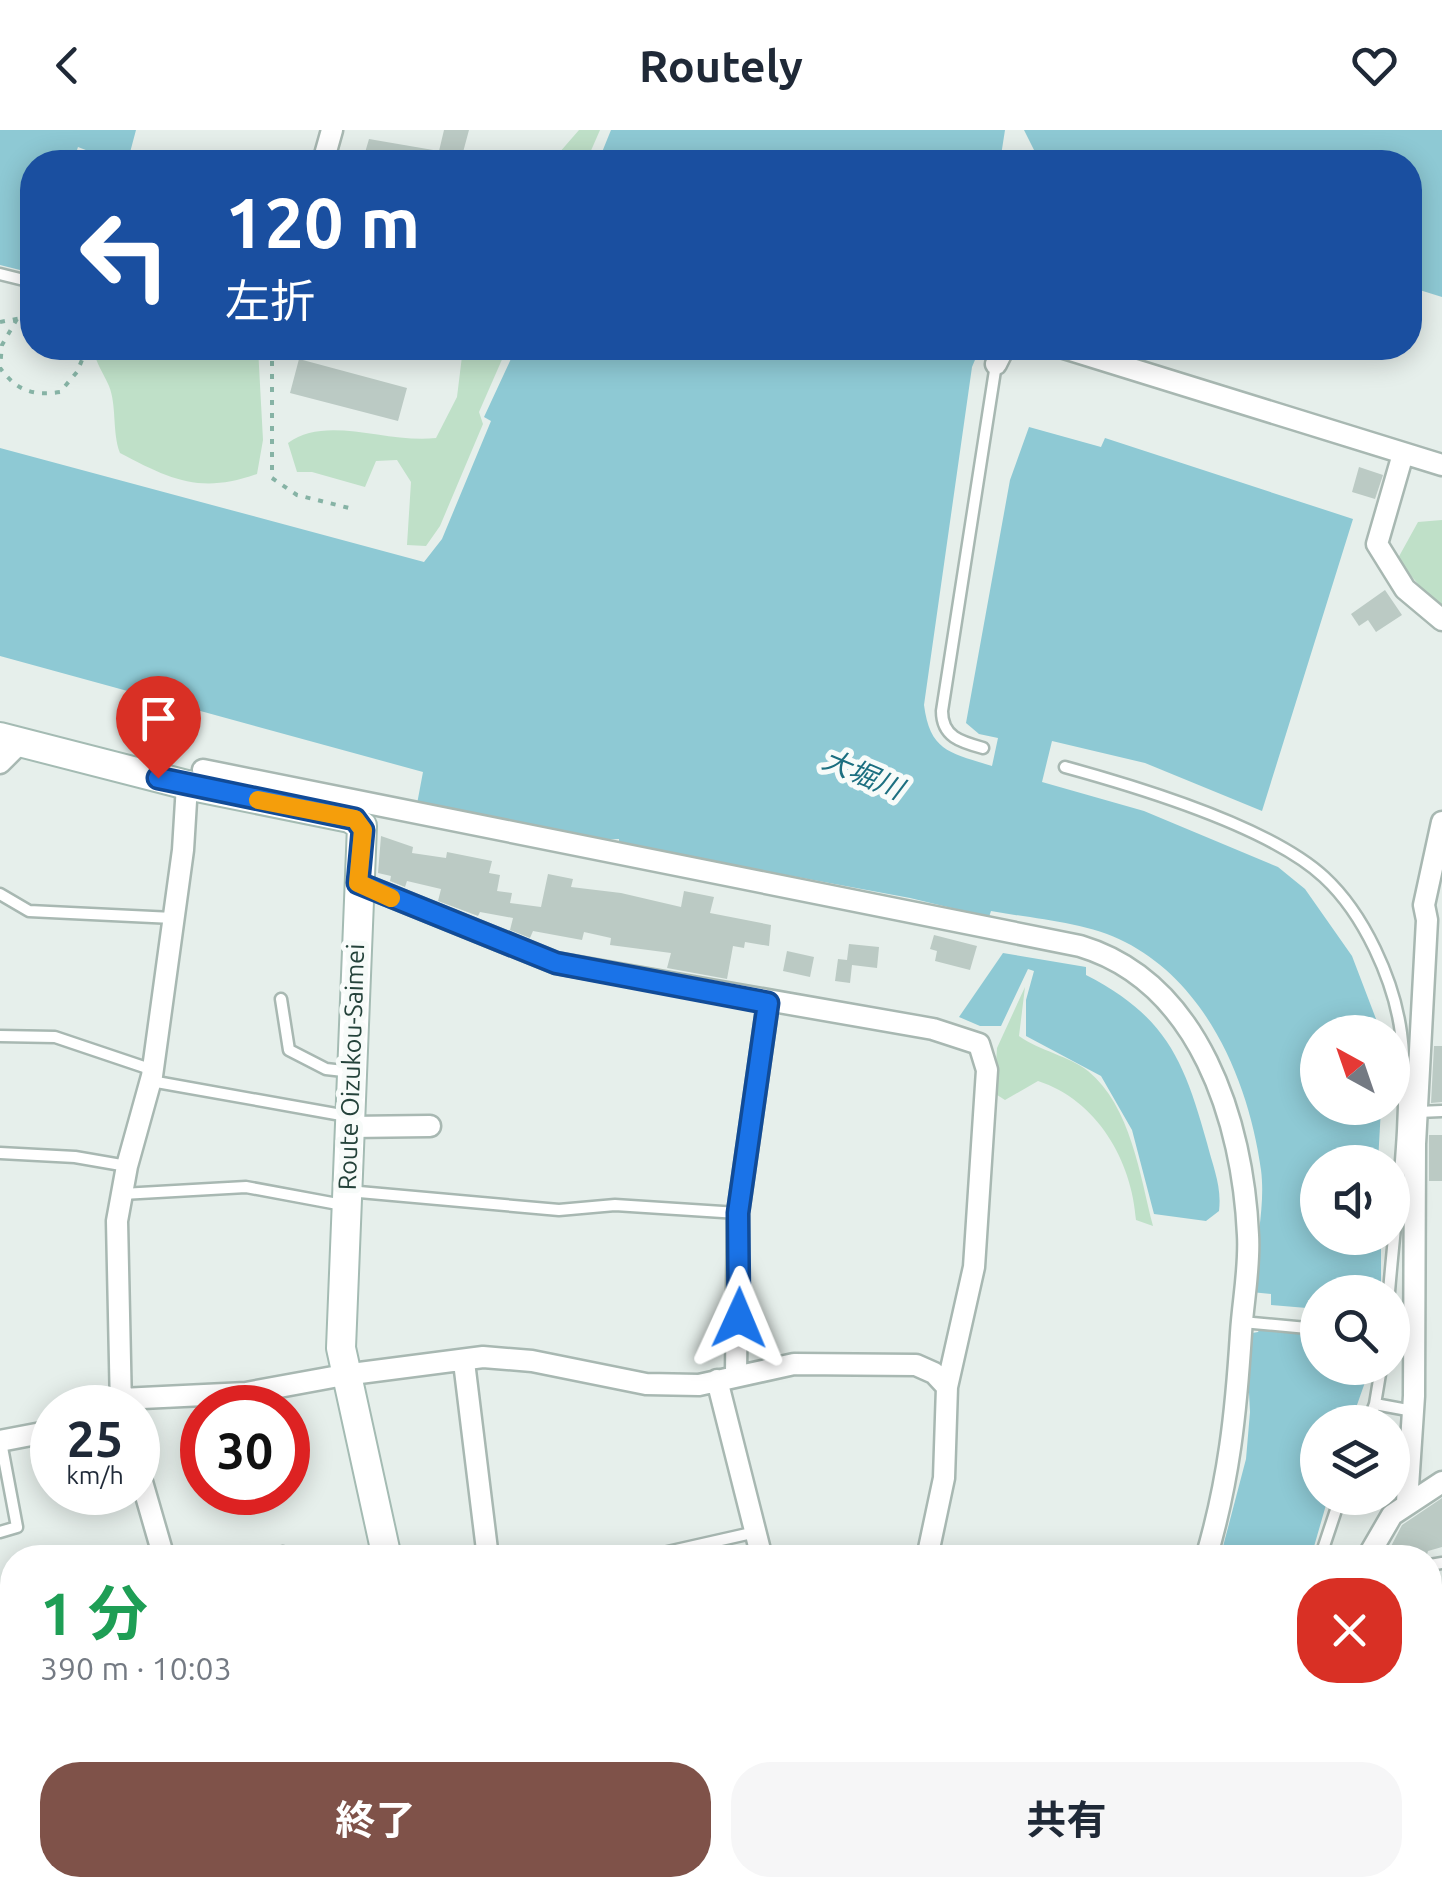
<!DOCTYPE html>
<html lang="ja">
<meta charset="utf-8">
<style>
:root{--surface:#fff;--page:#f6f6f7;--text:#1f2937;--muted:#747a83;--accent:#7f5249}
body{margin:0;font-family:Ubuntu,"Noto Sans JP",sans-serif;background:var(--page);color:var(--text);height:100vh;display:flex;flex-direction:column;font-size:38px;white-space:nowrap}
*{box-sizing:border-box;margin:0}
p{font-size:32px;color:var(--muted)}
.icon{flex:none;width:55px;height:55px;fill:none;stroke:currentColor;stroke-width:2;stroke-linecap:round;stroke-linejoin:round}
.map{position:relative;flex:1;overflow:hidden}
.details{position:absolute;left:0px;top:1415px;width:1442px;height:352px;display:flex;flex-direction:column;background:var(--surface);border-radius:40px 40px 0 0;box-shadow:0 5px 25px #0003}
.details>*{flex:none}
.guide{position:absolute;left:20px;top:20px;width:1402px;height:210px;border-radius:40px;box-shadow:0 5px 25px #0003;background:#1a4fa0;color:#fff;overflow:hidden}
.needle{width:65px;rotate:320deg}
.fabs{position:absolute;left:1300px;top:885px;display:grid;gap:20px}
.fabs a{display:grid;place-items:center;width:110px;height:110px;border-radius:50%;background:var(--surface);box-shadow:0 5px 25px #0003;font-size:50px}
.speed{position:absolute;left:30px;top:1255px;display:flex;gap:20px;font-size:50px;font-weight:700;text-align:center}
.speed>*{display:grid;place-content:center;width:130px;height:130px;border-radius:50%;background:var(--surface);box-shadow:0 5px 25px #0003;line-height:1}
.speed small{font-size:25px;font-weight:400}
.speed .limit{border:15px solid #d22;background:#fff;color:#111}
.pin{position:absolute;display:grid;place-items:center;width:85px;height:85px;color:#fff;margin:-102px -42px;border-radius:50% 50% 50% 0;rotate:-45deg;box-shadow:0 0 10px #0007}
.pin .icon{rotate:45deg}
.me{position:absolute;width:110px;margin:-55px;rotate:1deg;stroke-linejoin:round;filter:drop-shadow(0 0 8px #0008)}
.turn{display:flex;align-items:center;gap:35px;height:210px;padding:0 40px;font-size:45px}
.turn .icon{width:130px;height:130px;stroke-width:2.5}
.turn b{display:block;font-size:70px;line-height:85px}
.round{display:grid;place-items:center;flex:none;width:105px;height:105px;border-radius:40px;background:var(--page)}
.head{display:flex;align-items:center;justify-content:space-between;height:170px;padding:0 40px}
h1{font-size:60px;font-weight:700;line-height:75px;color:#1e9e55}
.primary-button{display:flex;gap:20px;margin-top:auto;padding:20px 40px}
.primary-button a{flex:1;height:115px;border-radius:40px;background:var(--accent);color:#fff;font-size:40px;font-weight:700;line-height:115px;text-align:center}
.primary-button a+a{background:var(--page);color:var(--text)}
header{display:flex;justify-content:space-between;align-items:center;height:130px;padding:0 40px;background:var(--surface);font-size:45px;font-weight:700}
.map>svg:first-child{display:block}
.green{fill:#bfe0c8}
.water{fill:#8ec9d4}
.building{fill:#bbcac4}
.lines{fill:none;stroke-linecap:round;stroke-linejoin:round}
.lane-casing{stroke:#a8b8b2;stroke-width:15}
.street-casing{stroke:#a8b8b2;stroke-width:25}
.secondary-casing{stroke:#a4bbb3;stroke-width:32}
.path{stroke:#86b3a5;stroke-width:4;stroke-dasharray:5 8;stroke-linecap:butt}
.lane{stroke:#fff;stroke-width:10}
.street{stroke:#fff;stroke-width:20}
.secondary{stroke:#fff;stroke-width:28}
.route-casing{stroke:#114b97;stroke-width:25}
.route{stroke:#1a73e8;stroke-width:18}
.slow{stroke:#f59e0b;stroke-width:18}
.labels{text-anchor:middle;stroke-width:10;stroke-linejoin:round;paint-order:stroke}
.street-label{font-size:25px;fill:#24423a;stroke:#f7fbf9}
.water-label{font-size:28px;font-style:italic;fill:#1c6f80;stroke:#f7fbf9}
</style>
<header><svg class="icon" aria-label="back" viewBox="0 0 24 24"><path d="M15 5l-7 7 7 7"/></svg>Routely<svg class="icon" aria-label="heart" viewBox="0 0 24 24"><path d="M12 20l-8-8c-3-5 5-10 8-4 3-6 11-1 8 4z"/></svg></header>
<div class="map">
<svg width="1442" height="1766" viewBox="0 0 1442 1766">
<rect width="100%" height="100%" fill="#e6efeb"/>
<path class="green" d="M579,0H600L586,32H525L559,23Z
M93,218H258L263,310L257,344C201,364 171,350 120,323C112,302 117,276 109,256C103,242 96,234 93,218Z
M463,218H507L479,282L483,294L440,396L426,416L407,415L411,352L397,330L376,331L365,357L312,342H297L288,313C326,284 388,314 436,308L457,267Z
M1442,390V481L1397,430L1418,392Z
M1025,857L1019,906C1040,921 1069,926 1088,941C1131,976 1140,1046 1153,1096L1136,1090C1132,1031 1097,970 1038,951L1005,970L994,963L997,918Z
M966,1755H1107V1766H966Z"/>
<path class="water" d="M0,0H136L128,30L117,32L78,17L73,32H32V143L0,135Z
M611,0H1005L1000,32H598Z
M1024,0H1442V167L1410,157V32H1062L1035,22Z
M516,218H980L972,237L924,575C930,622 951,623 992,636L998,608L979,604L966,593L1010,350L1029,297L1101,317L1105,308L1353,389L1262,681L1145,633L1052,611L1042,652L1144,681L1278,737L1305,759L1352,826L1381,902H1318V978H1381L1378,1032H1318V1108H1381V1162H1318L1317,1170H1308L1307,1178L1271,1175V1164L1251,1162C1254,1124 1266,1078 1261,1040C1249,953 1208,854 1125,812C1086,792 1034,789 991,781L989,787L910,768L619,714V709L599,710L417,674L423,642L0,526V318L424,432L442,409L491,291L484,287Z
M1003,823L1086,837V845C1166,886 1184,930 1207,1013C1213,1037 1222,1056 1219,1081L1206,1091L1154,1084L1132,1000L1101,946L1026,906V870L1034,841L1028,839L1001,896H980L959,887Z
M1261,1197L1317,1202L1318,1238H1370L1351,1292H1318V1368H1328L1311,1427L1220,1428L1246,1329L1250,1282L1246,1204L1258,1202Z"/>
<path class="building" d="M444,0H469L462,26L465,32H367L364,26L369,9L439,21Z
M299,229L407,258L398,291L290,263Z
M1359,337L1383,345L1375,369L1352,362Z
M1385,460L1402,485L1376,502L1368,490L1359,496L1351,484Z
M381,706L413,717L412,723L446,728L447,722L492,731L489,743L500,745L497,761L512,763L510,773L541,777L548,744L573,749L571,757L621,763L681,777L684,761L714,767L710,783L771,795L769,816L745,812L744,818L733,816L727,849L667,838L671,823L610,815L611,808L584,802L582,810L533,801L530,808L510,800L513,788L480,782L478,786L438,771L441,759L407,751L405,757L390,751L391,746L378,743Z
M934,805L977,816L970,840L935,831L937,821L930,819Z
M849,814L879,817L877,838L852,835L850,853L835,851L838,829L847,830Z
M787,821L814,827L810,847L783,841Z
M1434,916H1442V972L1431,973Z
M1429,1005H1442V1051H1429Z
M1442,1368V1417L1428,1421L1426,1428H1385L1402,1395Z"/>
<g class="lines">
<defs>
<path id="lane" d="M0,144L32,152
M983,618C961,612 942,607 942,581L996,234
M1065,637C1138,657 1270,697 1324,747C1364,784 1394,850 1401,903C1411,978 1395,1085 1389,1162
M0,764L29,781L173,788
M281,869L289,920L326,939L352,942
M0,906L55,907L153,940
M151,951L347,986
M1418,982L1442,981
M0,1023L75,1027L127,1036
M348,1061L559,1080L615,1075L738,1083
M122,1064L246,1057L343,1075
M1242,1192L1318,1199
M1381,1238L1375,1274L1413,1281
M1368,1292L1375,1274
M0,1402L17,1397L1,1312
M283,1422L286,1428
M641,1428L756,1402
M1320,1428L1340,1368
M1430,1435L1442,1433
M1430,1528L1442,1524
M1430,1724L1440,1766
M659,1755L847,1762
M1152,1766V1755"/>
<path id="street" d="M323,32L332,0
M1064,218L1442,335
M996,234L1004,218
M1403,324L1377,414L1405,459L1442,490
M0,633L20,613
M203,640L1080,816C1200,852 1243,992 1248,1105C1250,1137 1243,1171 1241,1203C1236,1283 1229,1350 1206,1428
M358,753L556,833L933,899L979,914L987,940L974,1137L947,1257L944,1348L927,1428
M350,997L430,996
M464,1232L488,1428
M736,1243L738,1083L768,873
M717,1250L762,1428
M121,1269L246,1263L344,1245L483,1227L532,1231L646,1254L699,1255L794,1234L916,1235L934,1243L947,1257
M121,1278L117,1091L127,1036L152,946L183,720L187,655
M0,1311L52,1301
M138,1338L164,1428
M1407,1372L1414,1266L1415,1014L1427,790L1424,775L1442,692
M1367,1428L1392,1385L1442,1352
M0,1544L12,1539
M1430,1623L1442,1626
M0,1704H12
M1279,1755L1280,1766
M847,1766V1755"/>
<path id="secondary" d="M0,607L187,655L350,688L362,696L341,1218L387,1428
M390,1766L391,1755"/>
</defs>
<use href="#lane" class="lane-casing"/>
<use href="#street" class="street-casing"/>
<use href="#secondary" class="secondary-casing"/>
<path class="path" d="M17,189L2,215L0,238C17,261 33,266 60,262L77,242L87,218
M0,192L32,186
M272,218V348L297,365L349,378"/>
<use href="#lane" class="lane"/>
<use href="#street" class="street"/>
<use href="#secondary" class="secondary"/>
</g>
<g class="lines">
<defs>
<path id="route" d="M158,648L355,689L363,700L358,753L556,833L768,873L738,1083L739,1188"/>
</defs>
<use href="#route" class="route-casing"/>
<use href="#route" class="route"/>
<path class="slow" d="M258,670L355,689L363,700L358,753L391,768"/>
</g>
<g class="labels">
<g class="street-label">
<text transform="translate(351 937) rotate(-88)" y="9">Route Oizukou-Saimei</text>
</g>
<g class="water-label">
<text transform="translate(863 644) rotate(23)" y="10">大堀川</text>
</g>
</g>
</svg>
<div class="fabs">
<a><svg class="needle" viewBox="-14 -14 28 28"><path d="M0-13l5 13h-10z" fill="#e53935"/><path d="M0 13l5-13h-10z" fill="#747a83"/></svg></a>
<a><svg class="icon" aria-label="sound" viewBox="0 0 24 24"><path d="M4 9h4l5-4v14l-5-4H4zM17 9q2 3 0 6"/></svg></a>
<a><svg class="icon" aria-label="search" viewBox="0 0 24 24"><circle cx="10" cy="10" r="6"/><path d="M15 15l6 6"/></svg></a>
<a><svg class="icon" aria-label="layers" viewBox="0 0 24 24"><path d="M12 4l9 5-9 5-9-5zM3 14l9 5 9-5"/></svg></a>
</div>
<div class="speed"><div>25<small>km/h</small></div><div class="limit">30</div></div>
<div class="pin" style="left:158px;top:648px;background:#d93025"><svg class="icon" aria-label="arrive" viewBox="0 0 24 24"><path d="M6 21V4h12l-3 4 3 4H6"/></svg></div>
<svg class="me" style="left:739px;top:1188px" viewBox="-20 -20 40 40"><path d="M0-17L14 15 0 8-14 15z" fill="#1a73e8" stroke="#fff" stroke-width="4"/></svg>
<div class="guide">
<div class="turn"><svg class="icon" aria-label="left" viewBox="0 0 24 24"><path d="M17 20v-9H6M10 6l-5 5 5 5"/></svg><div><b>120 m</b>左折</div></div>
</div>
<section class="details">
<div class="head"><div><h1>1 分</h1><p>390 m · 10:03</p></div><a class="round" style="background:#d93025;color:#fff"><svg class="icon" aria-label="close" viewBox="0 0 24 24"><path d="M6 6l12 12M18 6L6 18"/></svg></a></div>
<div class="primary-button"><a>終了</a><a>共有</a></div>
</section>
</div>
